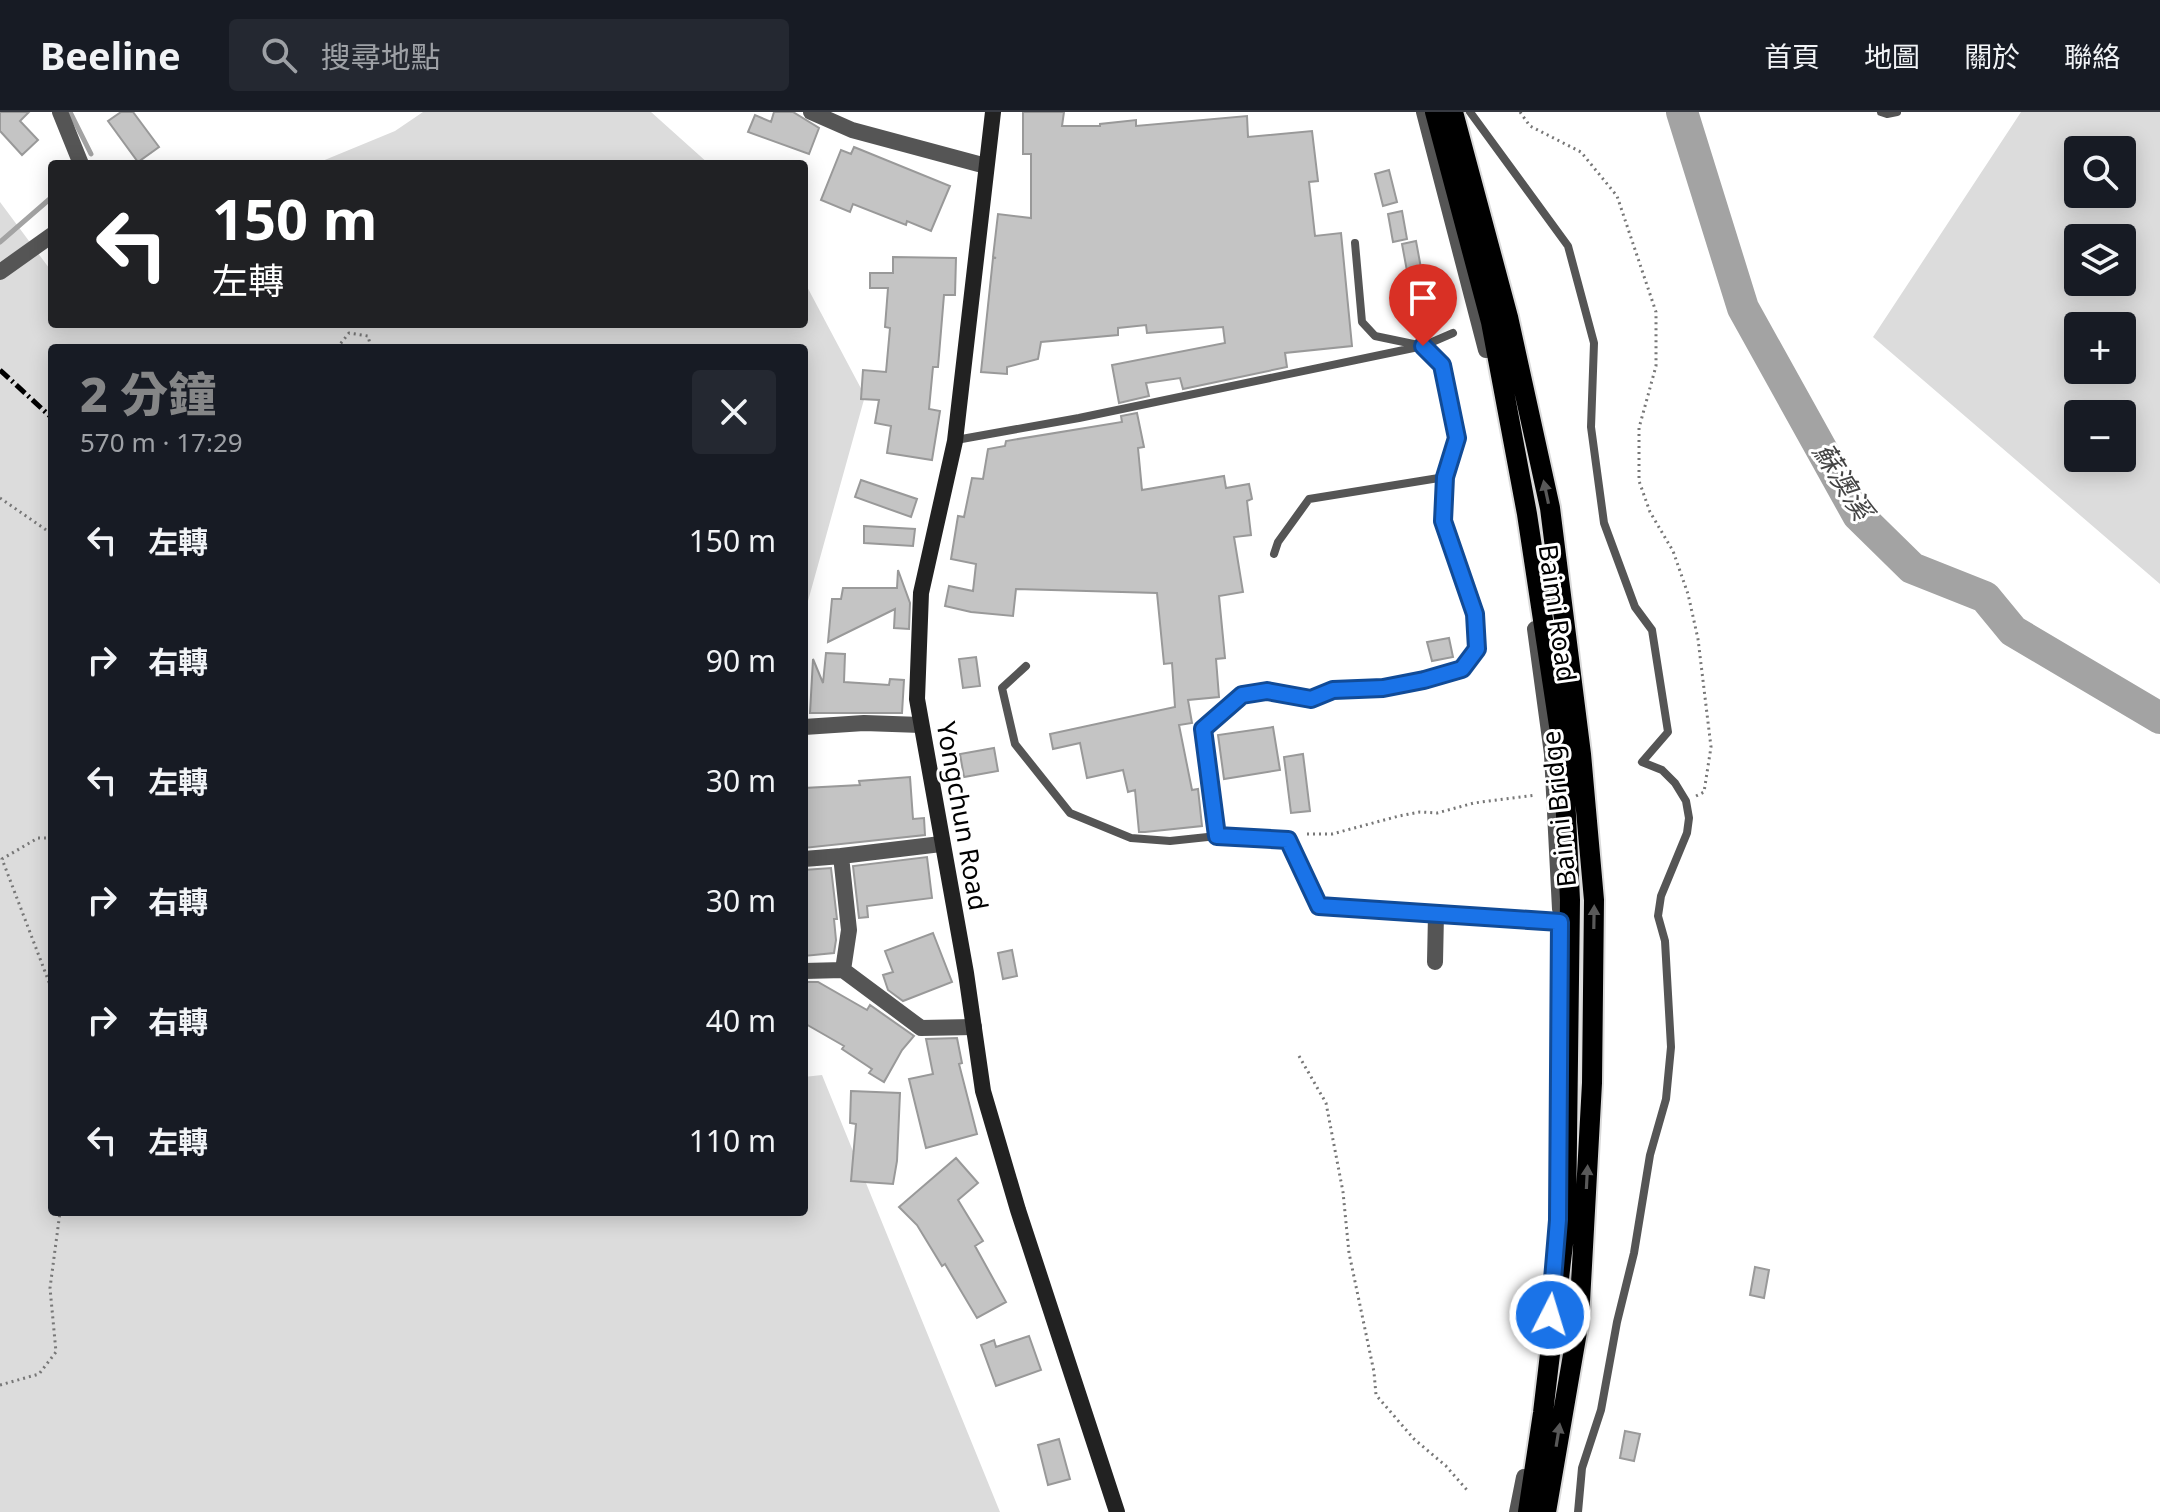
<!DOCTYPE html>
<html lang="zh-TW">
<meta charset="utf-8">
<style>
:root{--surface:#171b24;--page:#242831;--text:#f1f3f6;--muted:#9ea1a6;--line:#363941;--accent:#858687}
body{margin:0;font-family:"Noto Sans","Noto Sans TC",sans-serif;background:var(--page);color:var(--text);height:100vh;display:flex;flex-direction:column;font-size:30px;white-space:nowrap}
*{box-sizing:border-box;margin:0}
p{font-size:26px;color:var(--muted)}
.icon{flex:none;width:44px;height:44px;fill:none;stroke:currentColor;stroke-width:2;stroke-linecap:round;stroke-linejoin:round}
.map{position:relative;flex:1;overflow:hidden}
.sheet{position:absolute;left:48px;top:232px;width:760px;height:872px;display:flex;flex-direction:column;background:var(--surface);border-radius:8px;box-shadow:0 4px 20px #0003}
.sheet>*{flex:none}
.top-card{position:absolute;left:48px;top:48px;width:760px;height:168px;border-radius:8px;box-shadow:0 4px 20px #0003;background:#202124;color:#fff;overflow:hidden}
.controls{position:absolute;left:2064px;top:24px;display:grid;gap:16px}
.controls a{display:grid;place-items:center;width:72px;height:72px;border-radius:8px;background:var(--surface);box-shadow:0 4px 20px #0003;font-size:40px}
.pin{position:absolute;display:grid;place-items:center;width:68px;height:68px;color:#fff;margin:-82px -34px;border-radius:50% 50% 50% 0;rotate:-45deg;box-shadow:0 0 8px #0007}
.pin .icon{rotate:45deg}
.me{position:absolute;width:88px;margin:-44px;rotate:5deg;stroke-linejoin:round;filter:drop-shadow(0 0 6px #0008)}
.turn{display:flex;align-items:center;gap:28px;height:168px;padding:0 32px;font-size:36px}
.turn .icon{width:104px;height:104px;stroke-width:2.5}
.turn b{display:block;font-size:56px;line-height:68px}
.round{display:grid;place-items:center;flex:none;width:84px;height:84px;border-radius:8px;background:var(--page)}
.head{display:flex;align-items:center;justify-content:space-between;height:136px;padding:0 32px}
h1{font-size:48px;font-weight:800;line-height:60px;color:var(--accent)}
ul{padding:0;list-style:none}
li{display:flex;align-items:center;gap:24px;height:120px;padding:0 32px}
li div{flex:1}
li b{display:block;font-size:30px}
li em{font-style:normal}
header{display:flex;align-items:center;gap:48px;box-sizing:border-box;height:112px;padding:0 40px;background:var(--surface);border-bottom:2px solid var(--line)}
header strong{font-size:38px}
nav{display:flex;gap:44px;margin-inline-start:auto;font-size:28px}
.search{width:560px;height:72px;background:var(--page);display:flex;align-items:center;gap:20px;box-sizing:border-box;padding:0 28px;border-radius:8px;color:var(--muted);font-size:30px}
.map>svg:first-child{display:block}
.green{fill:#dcdcdc;fill-rule:evenodd}
.lines{fill:none;stroke-linecap:round;stroke-linejoin:round}
.stream{stroke:#a3a3a3;stroke-width:5}
.river{stroke:#a3a3a3;stroke-width:32}
.building{fill:#c4c4c4;stroke:#999;stroke-width:2}
.primary-casing{stroke:#dbdbdb;stroke-width:24}
.path{stroke:#777;stroke-width:3;stroke-dasharray:2 4;stroke-linecap:butt}
.lane{stroke:#555;stroke-width:8}
.street{stroke:#555;stroke-width:16}
.secondary{stroke:#222;stroke-width:16}
.primary{stroke:#000;stroke-width:20}
.rail{stroke:#000;stroke-width:5;stroke-dasharray:12 4 2 4;stroke-linecap:butt}
.oneway{fill:#595959}
.route-casing{stroke:#114b97;stroke-width:20}
.route{stroke:#1a73e8;stroke-width:14}
.labels{text-anchor:middle;stroke-width:6;stroke-linejoin:round;paint-order:stroke}
.street-label{font-size:26px;fill:#000;stroke:#fff}
.water-label{font-size:28px;font-style:italic;fill:#444;stroke:#fff}
</style>
<header>
<strong>Beeline</strong>
<div class="search"><svg class="icon" aria-label="search" viewBox="0 0 24 24"><circle cx="10" cy="10" r="6"/><path d="M15 15l6 6"/></svg>搜尋地點</div>
<nav><a>首頁</a><a>地圖</a><a>關於</a><a>聯絡</a></nav>
</header>
<div class="map">
<svg width="2160" height="1400" viewBox="0 0 2160 1400">
<rect width="100%" height="100%" fill="#fff"/>
<path class="green" d="M423,0H651L709,52H315L395,19Z
M2021,0H2160V472L1873,225ZM2078,38H2122V82H2078ZM2078,126H2122V170H2078ZM2078,214H2122V258H2078ZM2078,302H2122V346H2078Z
M0,90L52,160V212H804V169L865,284L808,489L804,491V236H52V1100H804V965L822,963L1000,1400H0Z"/>
<g class="lines">
<path class="stream" d="M70,0L91,42
M0,130L52,85"/>
<path class="river" d="M1682,0L1743,196L1858,403L1912,456L1985,485L2013,519L2160,606"/>
</g>
<path class="building" d="M0,0H29L20,9L38,28L22,43L0,19Z
M121,0H133L159,35L138,50L108,9Z
M774,0H793L819,16L809,42L748,20L755,3L771,10Z
M1023,0H1064L1062,14H1100V12L1136,8V14L1247,4L1248,25L1312,19L1318,69L1309,70L1315,124L1341,121L1352,234L1285,241L1287,255L1183,277L1180,266L1146,271L1149,284L1119,291L1112,253L1225,231L1223,215L1147,221L1146,213L1118,216V223L1041,230L1038,247L1007,255V262L981,260L993,146H996L993,145L998,102L1031,106V42H1023Z
M854,35L950,74L931,119L907,109L906,113L853,92L850,100L821,88L841,38L851,42Z
M1389,58L1397,90L1383,94L1375,62Z
M1402,99L1407,127L1393,130L1388,102Z
M1416,129L1421,156L1407,159L1402,132Z
M893,145L956,146L955,183H944L938,255H933L929,297L940,299L932,348L887,341L891,314L875,311L879,288L861,287L863,258L886,260L890,216L885,215L888,176H870V161H893Z
M1137,301L1144,335L1138,336L1142,378L1224,364L1226,376L1249,372L1252,387L1247,389L1251,423L1234,425L1243,480L1219,484L1225,546L1216,547L1219,585L1188,588L1192,611L1179,613L1192,678L1198,677L1202,714L1145,720H1139L1135,678L1128,680L1123,658L1087,666L1080,631L1053,637L1050,622L1175,595L1172,551L1164,552L1157,481L1016,477L1013,504L971,500L945,494L949,474L973,479L976,452L951,447L958,404L964,405L972,366L983,367L988,337L1005,334L1006,329L1122,310L1121,304Z
M861,368L917,387L911,405L855,385Z
M864,414L915,417L913,434L864,431Z
M898,458L910,491L909,517L894,516L895,497L828,530L832,487H841L843,476H897Z
M1449,526L1453,545L1432,549L1427,530Z
M826,541L845,542L844,570L889,573L890,567L904,568L902,601H810L813,547L823,571Z
M976,545L980,574L963,576L959,547Z
M1273,615L1280,658L1224,667L1218,623Z
M994,636L998,659L964,665L960,642Z
M1303,642L1310,699L1291,701L1284,645Z
M910,665L913,707L924,706L925,723L804,736V676L860,673L859,669Z
M927,745L932,786L867,794L868,805L859,806L853,754Z
M831,756L837,807H834L836,828L834,841L804,844V758Z
M933,821L952,870L903,889L888,878L883,863L893,860L885,839Z
M1012,838L1017,864L1003,867L998,841Z
M805,870H818L867,898L870,893L914,924L902,938L884,970L869,961L872,957L842,937L844,934L804,911Z
M957,926L962,951L959,952L977,1022L926,1036L909,967L933,962L926,927Z
M851,979L900,981L897,1049L893,1072L851,1069L856,1012L850,1011Z
M956,1046L978,1071L958,1088L983,1129L975,1134L1006,1190L977,1206L945,1152L942,1154L917,1113L899,1095Z
M1755,1155L1769,1158L1764,1186L1750,1183Z
M1029,1224L1041,1258L996,1274L981,1233L994,1228L996,1235Z
M1625,1319L1640,1322L1634,1349L1620,1346Z
M1059,1327L1070,1367L1048,1373L1038,1333Z"/>
<g class="lines">
<defs>
<path id="primary" d="M1435,0L1491,210L1527,402L1563,640L1570,788L1566,1107L1543,1301L1528,1400
M1453,0L1508,205L1550,396L1581,642L1594,788L1592,971L1579,1208L1546,1400"/>
</defs>
<use href="#primary" class="primary-casing"/>
<path class="path" d="M1520,0L1530,14L1581,40L1617,84L1656,200V254L1639,316V369L1650,400L1673,439L1688,482L1698,527L1711,635L1704,680L1696,684
M337,236L349,221L368,224L371,236
M0,386L52,422
M1307,722H1332L1399,704L1420,700L1437,701L1474,691L1536,683
M52,726H38L2,747L52,878
M1299,944L1326,991L1343,1080L1349,1141L1374,1260L1376,1283L1414,1327L1446,1354L1467,1378
M0,1273L39,1262L56,1240L50,1176L60,1100"/>
<path class="lane" d="M1470,0L1568,134L1594,231L1591,315L1604,411L1635,495L1652,518L1668,620L1642,650L1662,658L1675,671L1686,689L1689,706L1687,721L1661,784L1658,804L1665,829L1671,935L1666,987L1650,1043L1634,1141L1617,1210L1601,1298L1582,1356L1578,1400
M1881,0L1887,2L1897,0
M1355,131L1362,210L1375,224L1423,234L1442,253L1457,326L1445,365L1443,409L1475,502L1477,537L1462,557L1424,568L1383,576L1333,578L1311,587L1267,579L1242,583L1203,617L1217,724L1288,728L1319,794L1560,810
M956,328L1079,306L1423,234L1453,221
M1274,442L1278,430L1309,387L1445,365
M1026,554L1002,576L1015,632L1070,701L1131,726L1170,729L1217,724"/>
<path class="street" d="M60,0L81,52
M811,0L852,18L986,54
M1424,0L1486,238
M0,160L52,123
M1535,517L1552,642L1560,797
M804,615L864,611L921,613
M804,747L841,744
M1435,850L1436,802
M843,858L849,818L841,744L941,732
M804,859L843,858L921,916L974,915
M1517,1400L1524,1365"/>
<path class="secondary" d="M993,0L955,329L921,481L917,587L966,861L983,979L1018,1098L1117,1400"/>
<use href="#primary" class="primary"/>
<path class="rail" d="M0,258L52,306"/>
</g>
<defs><path id="oneway-solid" d="M-6-.8H1V-3.2L6.5 0L1 3.2V.8H-6Z" transform="scale(2)"/></defs>
<g class="oneway">
<use href="#oneway-solid" transform="translate(1546 380) rotate(-102)"/>
<use href="#oneway-solid" transform="translate(1594 805) rotate(-89)"/>
<use href="#oneway-solid" transform="translate(1587 1065) rotate(-87)"/>
<use href="#oneway-solid" transform="translate(1558 1323) rotate(-81)"/>
</g>
<g class="lines">
<defs>
<path id="route" d="M1423,234L1442,253L1457,326L1445,365L1443,409L1475,502L1477,537L1462,557L1424,568L1383,576L1333,578L1311,587L1267,579L1242,583L1203,617L1217,724L1288,728L1319,794L1560,810L1558,1108L1550,1203"/>
</defs>
<use href="#route" class="route-casing"/>
<use href="#route" class="route"/>
</g>
<g class="labels">
<g class="street-label">
<text transform="translate(1557 501) rotate(82)" y="9">Baimi Road</text>
<text transform="translate(1559 697) rotate(-96)" y="9">Baimi Bridge</text>
<text transform="translate(962 704) rotate(80)" y="9">Yongchun Road</text>
</g>
<g class="water-label">
<text transform="translate(1843 369) rotate(58)" y="10">蘇澳溪</text>
</g>
</g>
</svg>
<div class="controls">
<a><svg class="icon" aria-label="search" viewBox="0 0 24 24"><circle cx="10" cy="10" r="6"/><path d="M15 15l6 6"/></svg></a>
<a><svg class="icon" aria-label="layers" viewBox="0 0 24 24"><path d="M12 4l9 5-9 5-9-5zM3 14l9 5 9-5"/></svg></a>
<a>+</a>
<a>−</a>
</div>
<div class="pin" style="left:1423px;top:234px;background:#d93025"><svg class="icon" aria-label="arrive" viewBox="0 0 24 24"><path d="M6 21V4h12l-3 4 3 4H6"/></svg></div>
<svg class="me" style="left:1550px;top:1203px" viewBox="-20 -20 40 40"><circle r="17" fill="#1a73e8" stroke="#fff" stroke-width="3"/><path d="M0-11L8 9 0 5-8 9z" fill="#fff"/></svg>
<div class="top-card">
<div class="turn"><svg class="icon" aria-label="left" viewBox="0 0 24 24"><path d="M17 20v-9H6M10 6l-5 5 5 5"/></svg><div><b>150 m</b>左轉</div></div>
</div>
<section class="sheet">
<div class="head"><div><h1>2 分鐘</h1><p>570 m · 17:29</p></div><a class="round"><svg class="icon" aria-label="close" viewBox="0 0 24 24"><path d="M6 6l12 12M18 6L6 18"/></svg></a></div>
<ul>
<li><svg class="icon" aria-label="left" viewBox="0 0 24 24"><path d="M17 20v-9H6M10 6l-5 5 5 5"/></svg><div><b>左轉</b></div><em>150 m</em></li>
<li><svg class="icon" aria-label="right" viewBox="0 0 24 24"><path d="M7 20v-9h11M14 6l5 5-5 5"/></svg><div><b>右轉</b></div><em>90 m</em></li>
<li><svg class="icon" aria-label="left" viewBox="0 0 24 24"><path d="M17 20v-9H6M10 6l-5 5 5 5"/></svg><div><b>左轉</b></div><em>30 m</em></li>
<li><svg class="icon" aria-label="right" viewBox="0 0 24 24"><path d="M7 20v-9h11M14 6l5 5-5 5"/></svg><div><b>右轉</b></div><em>30 m</em></li>
<li><svg class="icon" aria-label="right" viewBox="0 0 24 24"><path d="M7 20v-9h11M14 6l5 5-5 5"/></svg><div><b>右轉</b></div><em>40 m</em></li>
<li><svg class="icon" aria-label="left" viewBox="0 0 24 24"><path d="M17 20v-9H6M10 6l-5 5 5 5"/></svg><div><b>左轉</b></div><em>110 m</em></li>
</ul>
</section>
</div>
